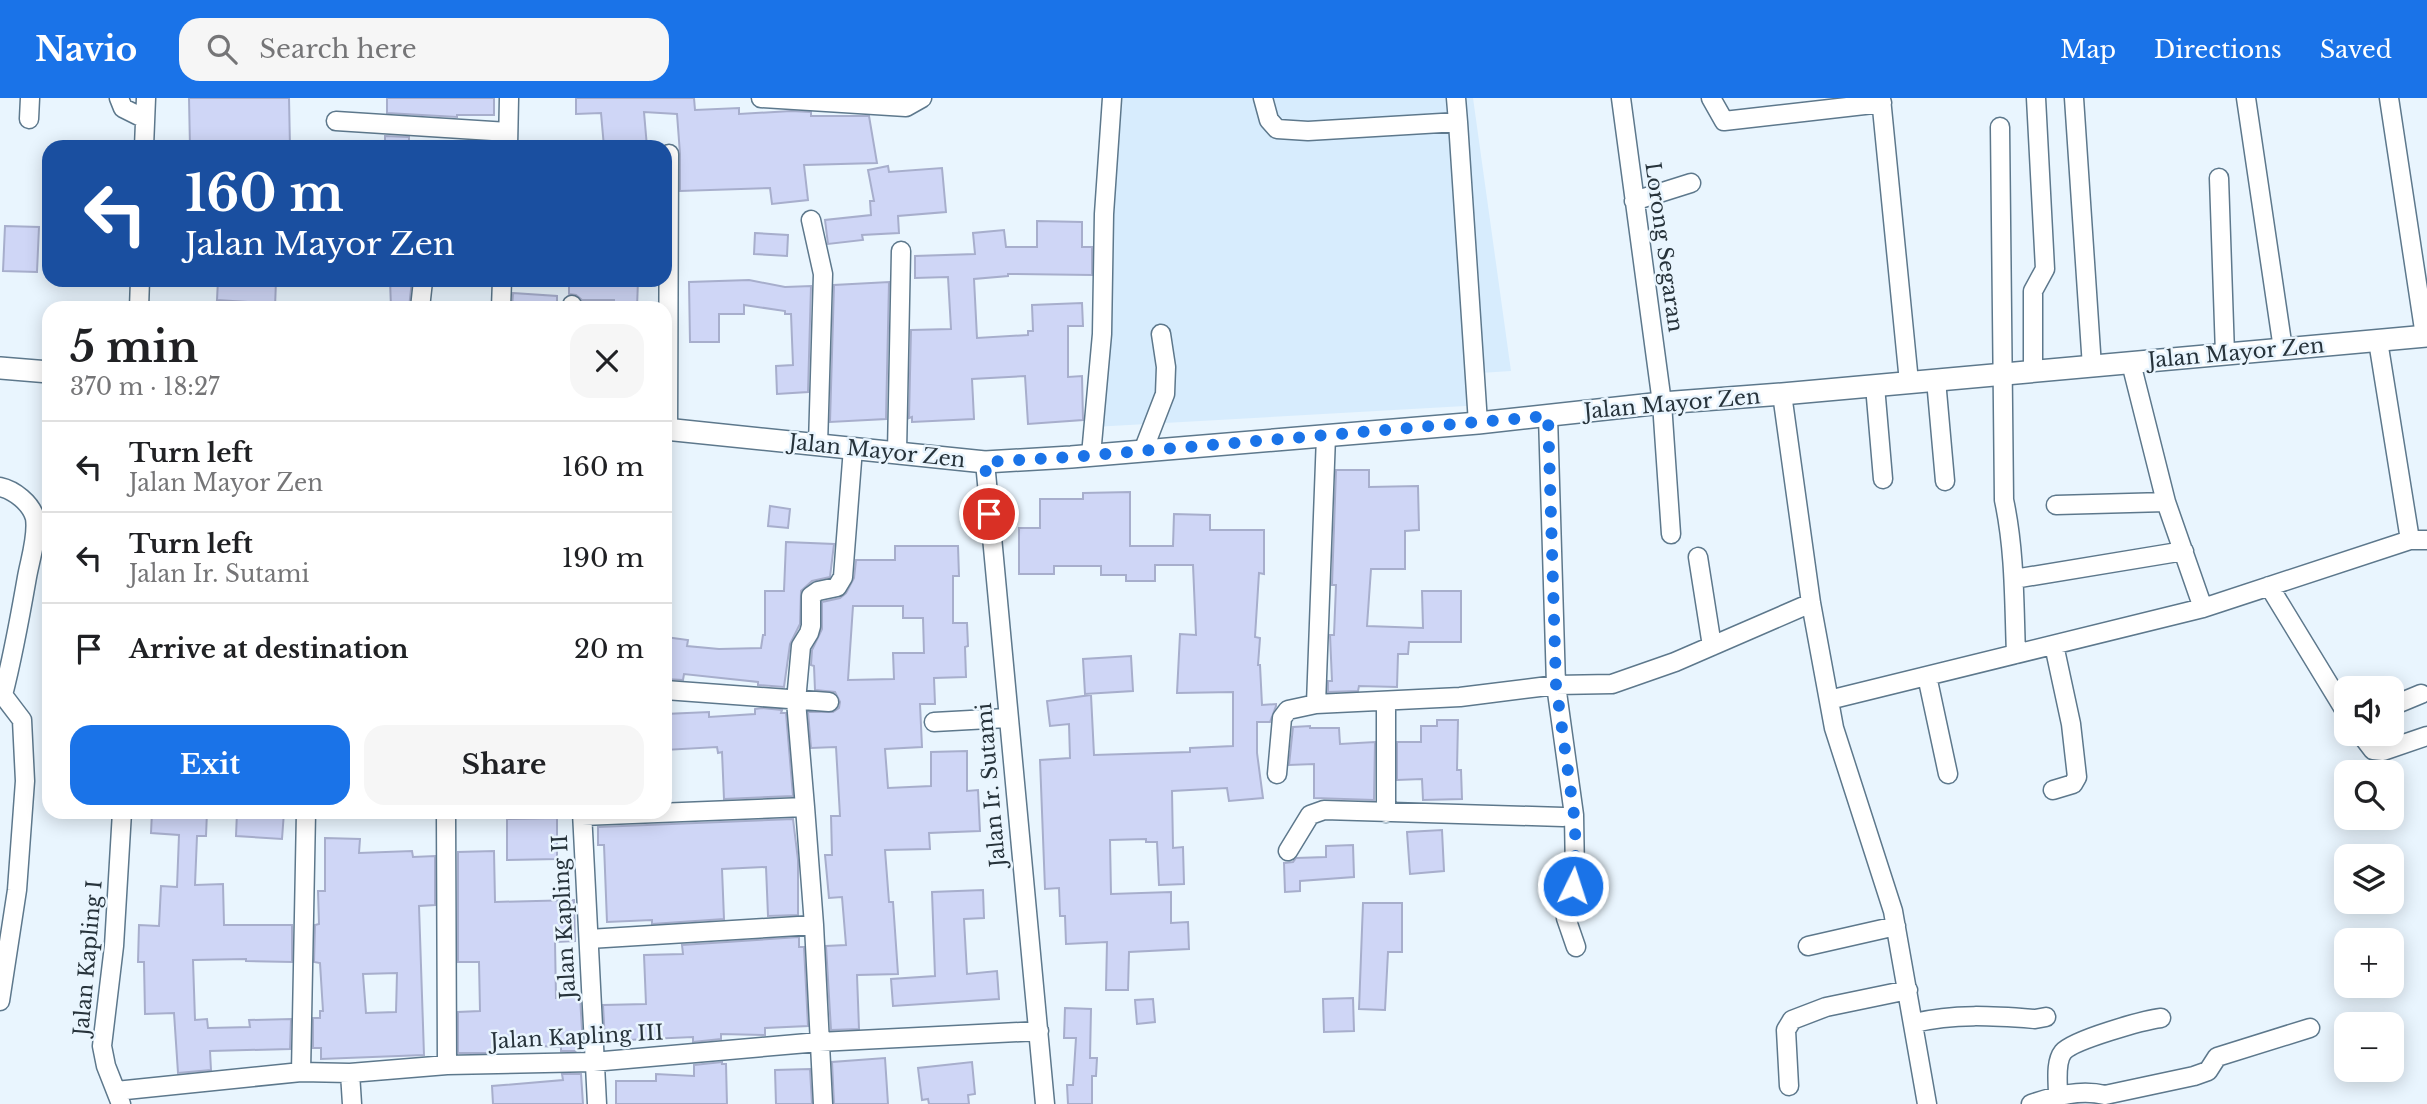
<!DOCTYPE html>
<meta charset="utf-8">
<style>
:root{--surface:#fff;--page:#f6f6f6;--text:#202124;--muted:#757577;--line:#e0e0e0;--accent:#1a73e8}
body{margin:0;font-family:"Libre Baskerville",serif;background:var(--page);color:var(--text);height:100vh;display:flex;flex-direction:column;font-size:26px;white-space:nowrap}
*{box-sizing:border-box;margin:0}
p{font-size:23px;color:var(--muted)}
.icon{flex:none;width:38px;height:38px;fill:none;stroke:currentColor;stroke-width:2;stroke-linecap:round;stroke-linejoin:round}
.map{position:relative;flex:1;overflow:hidden}
.details{position:absolute;left:42px;top:203px;width:630px;height:518px;display:flex;flex-direction:column;background:var(--surface);border-radius:21px;box-shadow:0 4px 18px #0003}
.details>*{flex:none}
.hud{position:absolute;left:42px;top:42px;width:630px;height:147px;border-radius:21px;box-shadow:0 4px 18px #0003;background:#1a4fa0;color:#fff;overflow:hidden}
.buttons{position:absolute;left:2334px;top:578px;display:grid;gap:14px}
.buttons a{display:grid;place-items:center;width:70px;height:70px;border-radius:14px;background:var(--surface);box-shadow:0 4px 18px #0003;font-size:35px}
.pin{position:absolute;display:grid;place-items:center;width:60px;height:60px;color:#fff;margin:-30px;border:4px solid #fff;border-radius:50%;box-shadow:0 2px 7px #0007}
.me{position:absolute;width:77px;margin:-38px;rotate:4deg;stroke-linejoin:round;filter:drop-shadow(0 0 5px #0008)}
.turn{display:flex;align-items:center;gap:24px;height:147px;padding:0 28px;font-size:32px}
.turn .icon{width:91px;height:91px;stroke-width:2.5}
.turn b{display:block;font-size:49px;line-height:60px}
.round{display:grid;place-items:center;flex:none;width:74px;height:74px;border-radius:21px;background:var(--page)}
.summary{display:flex;align-items:center;justify-content:space-between;height:119px;padding:0 28px}
h1{font-size:42px;font-weight:700;line-height:52px}
.action{display:flex;gap:14px;margin-top:auto;padding:14px 28px}
.action a{flex:1;height:80px;border-radius:21px;background:var(--accent);color:#fff;font-size:28px;font-weight:700;line-height:80px;text-align:center}
.action a+a{background:var(--page);color:var(--text)}
ul{padding:0;list-style:none}
li{display:flex;align-items:center;gap:21px;height:91px;padding:0 28px;border-top:2px solid var(--line)}
li div{flex:1}
li b{display:block;font-size:26px}
li em{font-style:normal}
header{display:flex;align-items:center;gap:42px;box-sizing:border-box;height:98px;padding:0 35px;background:var(--accent);color:#fff}
header strong{font-size:33px}
nav{display:flex;gap:38px;margin-inline-start:auto;font-size:24px}
.search{width:490px;height:63px;background:var(--page);display:flex;align-items:center;gap:18px;box-sizing:border-box;padding:0 24px;border-radius:21px;color:var(--muted);font-size:26px}
.map>svg:first-child{display:block}
.built{fill:#d7ecfd}
.building{fill:#cfd6f6;stroke:#a7aecc;stroke-width:2;fill-rule:evenodd}
.lines{fill:none;stroke-linecap:round;stroke-linejoin:round}
.minor-casing{stroke:#5d788c;stroke-width:21}
.tertiary-casing{stroke:#5d788c;stroke-width:24}
.minor{stroke:#fff;stroke-width:18}
.tertiary{stroke:#fff;stroke-width:21}
.route{stroke:#1a73e8;stroke-width:12;stroke-dasharray:0 21.6}
.labels{text-anchor:middle;stroke-width:5;stroke-linejoin:round;paint-order:stroke}
.street-label{font-size:21px;fill:#27333b;stroke:#e9f5fe}
</style>
<header>
<strong>Navio</strong>
<div class="search"><svg class="icon" aria-label="search" viewBox="0 0 24 24"><circle cx="10" cy="10" r="6"/><path d="M15 15l6 6"/></svg>Search here</div>
<nav><a>Map</a><a>Directions</a><a>Saved</a></nav>
</header>
<div class="map">
<svg width="2427" height="1006" viewBox="0 0 2427 1006">
<rect width="100%" height="100%" fill="#e9f5fe"/>
<path class="built" d="M1114,0H1473L1511,273L1480,275L1483,307L1093,329Z"/>
<path class="building" d="M189,0H289L290,49H190Z
M387,0H494V17H457V19L387,15Z
M576,0H694L695,12L739,10V16L791,13L811,14V18H869L877,65L804,67L808,102L772,106L770,90L680,93V56L677,16L644,14L647,49H604L601,15L576,16Z
M385,38L409,39V49H385Z
M888,68L889,74L942,70L946,114L898,118L899,135L862,137L863,142L828,146L825,122L871,117L870,103H874L868,72Z
M1037,123L1082,124V149H1092V177L1008,176V178L974,181L977,240L1028,237V233H1033L1032,207L1082,205L1083,228H1068V279L1082,278L1083,322L1028,326L1025,278L972,281L974,321L912,324V319L909,320L911,232L951,231L948,179L915,180V158L975,156L973,135L1004,132L1006,149H1037Z
M5,128L39,129L37,174L3,173Z
M755,135L788,137L787,158L754,156Z
M218,182H276L275,210H247V204L217,202Z
M390,182H412L409,210H391Z
M569,182H638L637,210H614V202H582L576,197L569,196Z
M749,182L785,189L811,188L808,294L777,296L776,268L793,267L791,216H785V213L744,207V216H719V244H690L689,184Z
M889,184L886,321L830,324L834,187Z
M513,195L557,198V210H512Z
M1336,372H1369V389L1418,388L1419,432L1405,433V471H1371L1367,528L1423,530L1422,493H1461V544H1409L1408,556H1398L1397,589L1359,588L1358,593L1328,594V583H1332L1330,537H1334L1336,487H1332Z
M1130,394V448H1173L1174,416L1210,417V432H1264V476L1259,475L1255,539L1260,540L1258,567H1260L1262,607L1276,606V608L1270,624H1257V655L1263,700L1229,703L1227,690L1172,693L1173,750L1183,749L1184,786L1159,787L1157,744H1146V741L1110,742L1111,796L1171,794V825L1188,824L1189,851L1129,854L1128,892H1106L1107,844L1066,846L1065,818H1060L1059,790L1045,791L1040,662L1070,660L1069,626L1050,628L1047,603L1091,597L1094,657L1190,654V650L1233,648V594L1177,595L1180,536L1196,537L1193,467H1155V483H1126V477H1101V468H1054V476H1019V430H1040V401H1083V395Z
M770,408L790,411L788,430L768,428Z
M786,444L834,446L830,479L812,483L801,493L800,526L790,546L784,589L758,587V584L684,576L683,582L665,581V539L688,542L687,548L719,551L761,550L763,537H765V493H784Z
M895,448H958L959,478H953V525H967L968,548L965,549L966,579L934,580L935,606H920L922,649L885,651L888,690L931,688V654L967,653V693L978,692L980,733L929,735L930,751L885,752L889,804H893L898,876L857,877L859,931L831,932L826,848L846,847L842,799L829,800L825,757H832L831,718H840L836,649L811,650L808,614H833L839,610L840,604L835,594L815,592L814,568L811,567L812,552L822,531V504L840,500L846,495L854,480L856,462H895ZM853,508H903V520H923L924,555H893L894,581L848,582Z
M1131,558L1133,593L1085,596L1083,561Z
M762,610L782,612L781,615H786L793,698L724,701L722,654L718,655L717,649L665,652V616L709,614V619L755,616V611Z
M1437,622H1458L1457,672H1461L1462,701L1423,702L1422,681L1397,682V644H1421V628H1437Z
M1310,628V630H1339L1340,646L1375,644L1374,702L1314,700V666L1289,667L1293,629Z
M152,714H207L206,738H197L195,787L223,786L224,827H292V864L246,863V861L193,862L195,922L207,921L208,930L250,929L249,922L291,921L290,951L210,953L211,972L178,975L174,915L145,916L144,864H138L139,827L159,828L161,788L177,789L179,737L151,735Z
M237,714H284L282,741L236,738Z
M557,720V761L507,762V721Z
M793,721L798,762V817L768,818L766,769L722,771L724,821L652,826V822L607,824L604,747H598V729Z
M1442,732L1444,773L1410,776L1407,734Z
M325,740L360,741L359,755L412,753L413,759L435,758V807L419,808L424,957L321,961V950H313V920H320V913H323L320,865L314,864L315,827L319,826L318,793H325ZM397,875L396,914L366,915L363,876Z
M1353,747L1354,779L1300,783V793L1285,794L1284,765L1293,764L1296,760L1326,759V748Z
M494,753L495,804L574,802L575,843L555,844L556,900L580,899L583,948H580V953H561V949L536,948L494,950V955H458V914L480,913L479,864H458V754Z
M983,792L984,820L964,821L967,876L997,873L999,901L893,908L891,881L935,878L932,794Z
M1363,805H1402V854H1388L1385,912L1359,911Z
M799,839V849H804L808,928L765,930V937L721,936V941L693,944V939L605,943L603,907L646,906L644,857L683,856L682,847Z
M1353,900L1354,933L1324,934L1323,901Z
M1153,901L1155,924L1137,926L1135,902Z
M1065,910L1091,911L1090,960H1097L1096,978H1092V1006H1068L1067,987H1073L1076,940H1064Z
M885,960L888,1006H834L832,964Z
M722,964V966H726L727,1006H616V983H656V976L694,978V967Z
M972,964L975,996L968,997L969,1006H929L928,1001L922,1002L918,970Z
M810,971L812,1006H776L775,972Z
M562,976H581L583,1006H493L492,988L563,982Z"/>
<g class="lines">
<defs>
<path id="minor" d="M119,0L123,10L145,21
M761,0L906,9L922,0
M1263,0L1269,22L1277,31L1308,33L1458,24L1456,0
M1621,0L1662,305L1671,436
M1711,0L1724,23L1882,5
M1881,0L1909,284
M2074,0L2092,269
M2246,0L2283,251
M2389,0L2425,238
M29,21L30,0
M336,23L508,34
M1458,24L1478,325
M2000,29L2004,402C2015,453 2014,505 2016,556
M144,49L146,0
M508,49L509,0
M2219,80L2225,256
M1634,103L1691,85
M811,122L823,176L818,347
M139,210L140,182
M420,210L423,183
M501,210L502,182
M571,210L572,207
M2378,243L2410,442
M2131,265L2166,404L2203,510
M2033,274V193L2045,171L2036,0
M1936,282L1945,383
M1875,288L1883,381
M1782,296L1811,505L1834,630L1893,813L1927,1006
M668,332L669,56
M1143,353L1165,296L1166,269L1161,236
M897,354L901,153
M1091,357L1102,236L1104,116L1112,0
M985,364L1045,1006
M0,389C14,392 31,405 35,420C38,438 30,462 27,479C20,519 13,558 3,597
M2056,407L2166,404
M1698,459L1712,548
M2014,481L2184,453
M2269,488L2347,616
M1927,578L1948,676
M665,592L829,604
M1829,602L2203,510L2410,442H2427
M1386,603V715
M1316,606L1460,599L1556,587L1612,586L1675,564L1811,505
M2392,608L2421,596
M934,624L1007,620
M2360,635L2373,652L2383,653L2427,638
M1277,676L1282,620L1288,612L1316,606L1326,338
M2053,692L2073,686L2077,679L2071,626L2054,547
M805,709L796,603L801,548L809,535L811,528V498L818,493L837,489L843,479L853,350
M446,714L447,967
M582,714L597,1006
M1574,717L1575,778L1573,788L1569,795L1566,820L1576,849
M582,718L805,709L814,827L823,1006
M1288,753L1310,717L1324,712L1563,719L1574,717L1556,587L1548,318
M589,841L814,827
M1808,848L1896,828
M0,903L17,792L25,683L22,622L3,597
M1914,925C1955,915 1994,918 2035,921L2046,919
M301,974L306,714
M350,975L352,1006
M1789,988L1786,932L1792,922L1826,909L1908,892
M116,993L301,974L350,975L447,967L593,964L819,944L1039,933
M2058,997C2058,984 2055,964 2063,954C2073,942 2144,922 2161,920
M121,1006L106,968L102,948L114,848L122,714
M2031,1006C2055,998 2080,991 2105,997L2194,978L2208,973L2217,959L2310,930"/>
<path id="tertiary" d="M0,270L49,274
M665,331L985,364L1071,359L1478,325L1662,305L1782,296L2427,238"/>
</defs>
<use href="#minor" class="minor-casing"/>
<use href="#tertiary" class="tertiary-casing"/>
<use href="#minor" class="minor"/>
<use href="#tertiary" class="tertiary"/>
</g>
<g class="lines">
<path class="route" d="M989,416L985,364L1071,359L1548,318L1556,587L1574,717L1576,751L1573,788"/>
</g>
<g class="labels">
<g class="street-label">
<text transform="translate(1664 149) rotate(82)" y="7">Lorong Segaran</text>
<text transform="translate(2236 255) rotate(-5)" y="7">Jalan Mayor Zen</text>
<text transform="translate(1672 306) rotate(-5)" y="7">Jalan Mayor Zen</text>
<text transform="translate(877 353) rotate(6)" y="7">Jalan Mayor Zen</text>
<text transform="translate(991 687) rotate(-95)" y="7">Jalan Ir. Sutami</text>
<text transform="translate(564 819) rotate(-93)" y="7">Jalan Kapling II</text>
<text transform="translate(88 860) rotate(-85)" y="7">Jalan Kapling I</text>
<text transform="translate(577 939) rotate(-3)" y="7">Jalan Kapling III</text>
</g>
</g>
</svg>
<div class="buttons">
<a><svg class="icon" aria-label="sound" viewBox="0 0 24 24"><path d="M4 9h4l5-4v14l-5-4H4zM17 9q2 3 0 6"/></svg></a>
<a><svg class="icon" aria-label="search" viewBox="0 0 24 24"><circle cx="10" cy="10" r="6"/><path d="M15 15l6 6"/></svg></a>
<a><svg class="icon" aria-label="layers" viewBox="0 0 24 24"><path d="M12 4l9 5-9 5-9-5zM3 14l9 5 9-5"/></svg></a>
<a>+</a>
<a>−</a>
</div>
<div class="pin" style="left:989px;top:416px;background:#d93025"><svg class="icon" aria-label="arrive" viewBox="0 0 24 24"><path d="M6 21V4h12l-3 4 3 4H6"/></svg></div>
<svg class="me" style="left:1573px;top:788px" viewBox="-20 -20 40 40"><circle r="17" fill="#1a73e8" stroke="#fff" stroke-width="3"/><path d="M0-11L8 9 0 5-8 9z" fill="#fff"/></svg>
<div class="hud">
<div class="turn"><svg class="icon" aria-label="left" viewBox="0 0 24 24"><path d="M17 20v-9H6M10 6l-5 5 5 5"/></svg><div><b>160 m</b>Jalan Mayor Zen</div></div>
</div>
<section class="details">
<div class="summary"><div><h1>5 min</h1><p>370 m · 18:27</p></div><a class="round"><svg class="icon" aria-label="close" viewBox="0 0 24 24"><path d="M6 6l12 12M18 6L6 18"/></svg></a></div>
<ul>
<li><svg class="icon" aria-label="left" viewBox="0 0 24 24"><path d="M17 20v-9H6M10 6l-5 5 5 5"/></svg><div><b>Turn left</b><p>Jalan Mayor Zen</p></div><em>160 m</em></li>
<li><svg class="icon" aria-label="left" viewBox="0 0 24 24"><path d="M17 20v-9H6M10 6l-5 5 5 5"/></svg><div><b>Turn left</b><p>Jalan Ir. Sutami</p></div><em>190 m</em></li>
<li><svg class="icon" aria-label="arrive" viewBox="0 0 24 24"><path d="M6 21V4h12l-3 4 3 4H6"/></svg><div><b>Arrive at destination</b></div><em>20 m</em></li>
</ul>
<div class="action"><a>Exit</a><a>Share</a></div>
</section>
</div>
